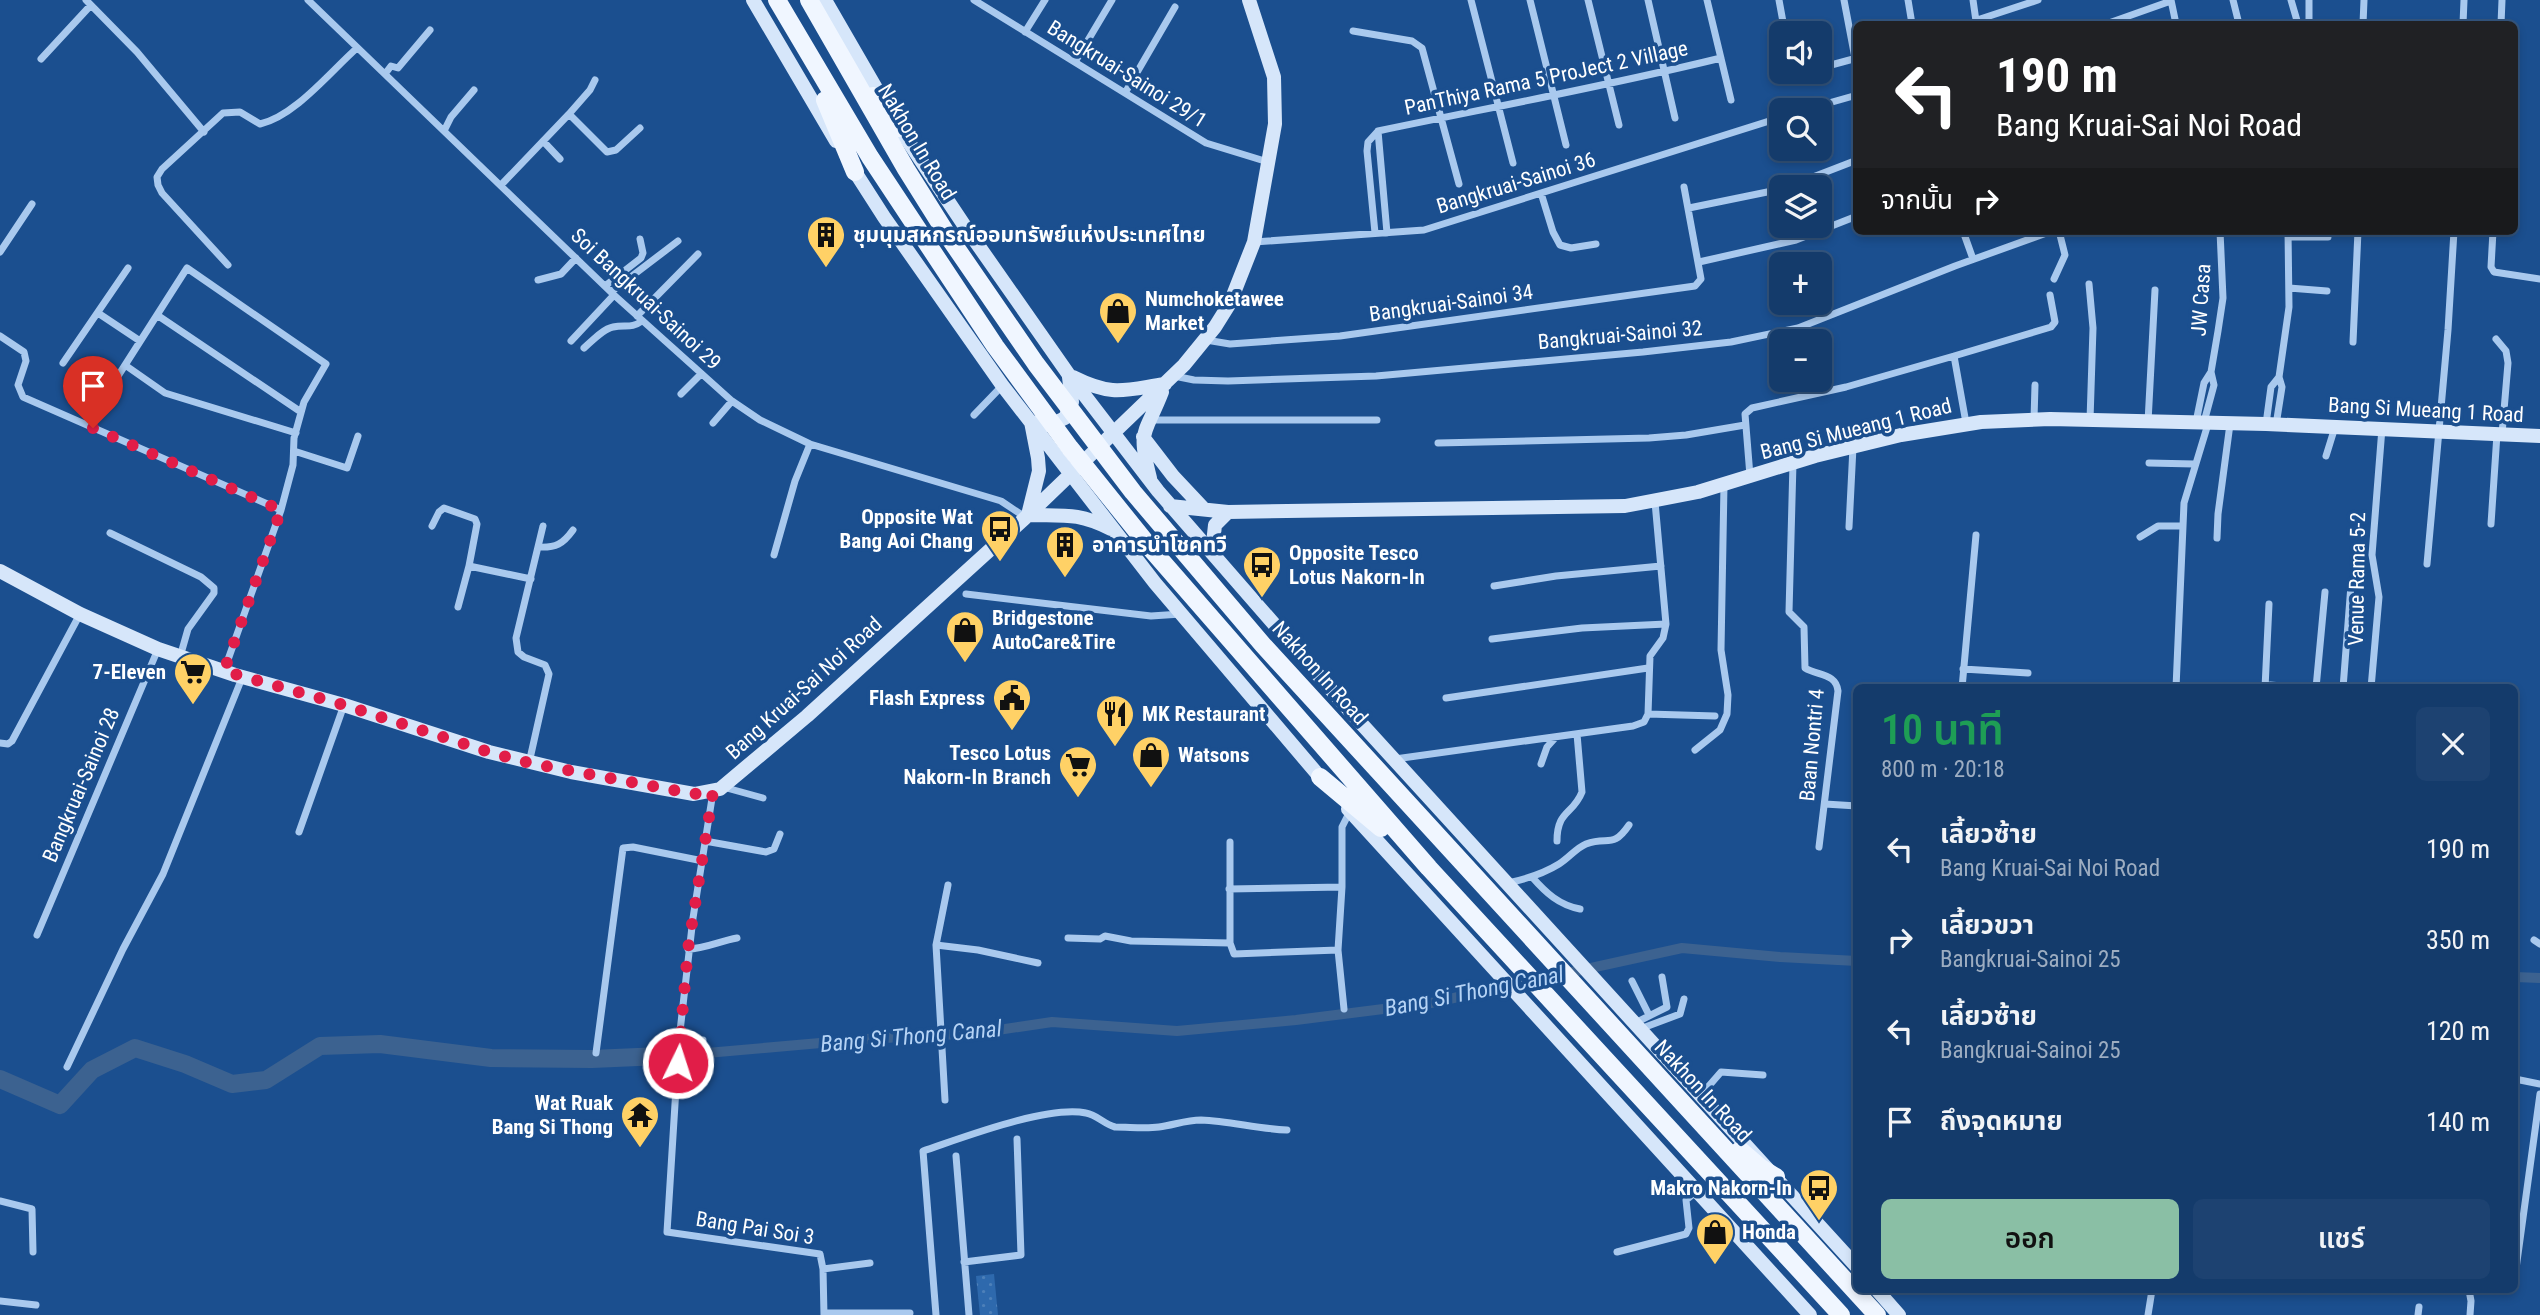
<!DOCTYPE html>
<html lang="th">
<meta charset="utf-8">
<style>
:root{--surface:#143b6b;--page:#1d4271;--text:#f1f3f6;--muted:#9dadc1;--line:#33557e;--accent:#8abfa5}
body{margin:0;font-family:"Roboto Condensed","Noto Sans Thai",sans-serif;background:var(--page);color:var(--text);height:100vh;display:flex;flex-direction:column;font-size:26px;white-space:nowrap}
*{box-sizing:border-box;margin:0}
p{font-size:23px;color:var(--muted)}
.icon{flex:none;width:38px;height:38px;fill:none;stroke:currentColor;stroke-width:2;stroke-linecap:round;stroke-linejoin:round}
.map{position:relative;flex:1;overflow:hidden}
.sheet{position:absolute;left:1853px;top:684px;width:665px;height:609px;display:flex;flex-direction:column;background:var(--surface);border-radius:10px;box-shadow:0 4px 10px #0003,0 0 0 2px var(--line)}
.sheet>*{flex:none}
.guide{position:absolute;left:1853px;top:21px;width:665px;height:214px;border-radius:10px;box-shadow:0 4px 10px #0003,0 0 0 2px var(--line);background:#202124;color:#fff;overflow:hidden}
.buttons{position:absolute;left:1769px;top:21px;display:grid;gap:14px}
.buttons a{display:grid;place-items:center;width:63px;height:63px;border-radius:10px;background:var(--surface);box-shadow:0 4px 10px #0003,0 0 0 2px var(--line);font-size:35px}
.pin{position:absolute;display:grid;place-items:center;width:60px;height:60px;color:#fff;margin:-72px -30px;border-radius:50% 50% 50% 0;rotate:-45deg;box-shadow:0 0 7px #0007}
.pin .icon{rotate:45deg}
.me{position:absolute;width:77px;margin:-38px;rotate:4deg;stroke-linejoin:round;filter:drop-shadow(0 0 5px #0008)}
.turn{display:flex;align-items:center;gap:24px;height:147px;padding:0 28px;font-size:32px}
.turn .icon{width:91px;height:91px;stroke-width:2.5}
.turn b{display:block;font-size:49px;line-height:60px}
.then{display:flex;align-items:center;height:66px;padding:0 28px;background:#0003;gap:14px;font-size:26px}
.round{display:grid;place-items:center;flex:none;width:74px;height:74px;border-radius:10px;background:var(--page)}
.overview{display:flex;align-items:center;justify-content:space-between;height:119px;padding:0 28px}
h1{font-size:42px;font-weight:600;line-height:52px;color:#1e9e55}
.action{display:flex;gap:14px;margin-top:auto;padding:14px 28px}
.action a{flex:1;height:80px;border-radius:10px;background:var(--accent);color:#111;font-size:28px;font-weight:600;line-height:80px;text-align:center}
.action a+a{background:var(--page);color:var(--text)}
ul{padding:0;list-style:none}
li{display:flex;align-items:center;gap:21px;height:91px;padding:0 28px}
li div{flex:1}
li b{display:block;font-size:26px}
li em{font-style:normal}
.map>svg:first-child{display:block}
.park{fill:url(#park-dots)}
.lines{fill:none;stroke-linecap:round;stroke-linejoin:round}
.canal{stroke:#3c6290;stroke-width:10}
.river{stroke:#3c6290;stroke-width:18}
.street{stroke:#a9c9ee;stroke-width:7}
.secondary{stroke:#d6e6fa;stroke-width:14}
.primary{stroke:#f0f6ff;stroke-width:18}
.route{stroke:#e11d48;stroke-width:12;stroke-dasharray:0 21.6}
.labels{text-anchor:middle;stroke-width:7;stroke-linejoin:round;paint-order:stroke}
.street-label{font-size:21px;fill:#fff;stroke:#1b4f8f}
.poi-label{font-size:21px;font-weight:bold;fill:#fff;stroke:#1b4f8f;text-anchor:start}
.water-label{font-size:23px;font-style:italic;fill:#b5d3f5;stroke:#1b4f8f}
</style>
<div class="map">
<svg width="2540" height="1315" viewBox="0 0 2540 1315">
<defs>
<pattern id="park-dots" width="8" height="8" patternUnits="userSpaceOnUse" patternTransform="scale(1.75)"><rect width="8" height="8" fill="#2e69ad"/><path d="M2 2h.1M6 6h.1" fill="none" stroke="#4d80b9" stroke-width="1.8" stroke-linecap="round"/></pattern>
</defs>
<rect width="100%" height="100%" fill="#1b4f8f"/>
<path class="park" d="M994,1274L998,1315H980L976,1276Z"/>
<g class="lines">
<path class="canal" d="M2515,977L2540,978
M684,1055L866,1039L978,1033L1052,1022L1177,1031L1296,1020L1431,1003L1682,948L1780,957L1857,961"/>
<path class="river" d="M0,1079L60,1105L92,1070L135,1048L185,1064L232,1084L266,1080L320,1046L380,1044L491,1058L592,1059L684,1055"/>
<path class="street" d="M86,0L137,52L204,132
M308,0L614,295L732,401L760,420L810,444L1001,501L1025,517
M974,0L1206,143L1268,162
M1471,0L1513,163
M1530,0L1566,145
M1588,0L1619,125
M1648,0L1675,118
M1707,0L1731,100
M1779,0L1785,33
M1844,0L1855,58
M1908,0L1912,24
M1973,0L1976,21
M2171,0L2176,24
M2233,0L2239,24
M2291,0L2298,24
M2309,0V24
M1965,24L2038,0
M2106,24L2171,1
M2363,24L2364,0
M2463,24L2464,0
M2501,24L2502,0
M1353,31L1412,41L1422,48L1459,184
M1025,32L1045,0
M41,59L91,5
M1075,62L1112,0
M1820,68L1857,58
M1794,72L1800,74L1806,72
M385,74L391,66L398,68L430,30
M1125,93L1175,7
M1804,110L1857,95
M569,114L590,90L595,80
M444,131L451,117L474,90
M1378,131L1387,233
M543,141L560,159
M501,185L569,114L607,152L616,150L640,128
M1787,187L1857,160
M1541,193L1553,232L1560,245L1571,248L1596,244
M1689,208L1782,189
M1963,231L1973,259
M2493,231L2491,267L2494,272L2540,279
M1375,233L1367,151L1368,142L1378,131C1493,107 1607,86 1721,58
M2289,237H2328
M1254,242L1424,230L1782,117
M0,252L32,204
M1699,262L1796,240L1857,216
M228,265L162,193L158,185L157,177L162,169L223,113L240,112L260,124C295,116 330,72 357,48
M2054,279L2065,255L2059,231
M538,280L561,274L576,258
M2089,284L2093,328L2090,420
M605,286L641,258L643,253L640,239
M2289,288L2327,291
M611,292L678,241
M98,313L140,341
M157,315L301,412
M637,316L698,254
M0,336L24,352L26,361L18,385L23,397L281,510
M2496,339L2506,351L2508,363L2502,434
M1206,340L1230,344L1340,336L1695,286L1701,279L1684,187
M571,341L614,295
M2353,342L2358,231
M584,348C592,341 603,329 613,327C625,324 631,329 642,321
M63,363L128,268
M125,365L165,393L296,433
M1174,376L1194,380L1228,381L1376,376L1643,352L1731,342L1798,328L1955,266L2052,231
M111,387L187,268L326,364L304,402L294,438L293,465L281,510L224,671
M681,394L701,374
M974,415L1002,386
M2034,419L2035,385
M1150,420H1377
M2148,422L2155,290
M2196,422L2204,383L2211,372L2218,331L2223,298L2220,231
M2204,422L2214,385L2211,372
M713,423L732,401
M1966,423L1954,356L2051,327L2055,322L2050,295
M2266,424L2271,387L2279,377
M2276,425L2282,387L2279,377L2289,307L2288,231
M1438,443L1649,438L1686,435L1745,425
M294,451L347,468L358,436
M2326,456L2335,427
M1793,463L1789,612L1804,627L1805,668C1818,676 1836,673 1838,691L1819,847
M2149,463L2194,464
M1750,476L1745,414L1752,408L1846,387L1954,356
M2491,524L2497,434
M432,526L439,512L444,508L475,519L477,524L469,566
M1849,527L1853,447
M110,533L201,577L214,588V593L188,629L180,657
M2140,537L2158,526H2182
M2217,538L2218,514L2230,424
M538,547C556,548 563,544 573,530
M774,555L795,481L810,444
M2427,564L2448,330L2454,231
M1494,586L1556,576L1661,566
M966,594L1151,616L1181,614
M458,607L469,566L531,579
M1492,639L1582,628L1666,624
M1963,669L2028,673
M1962,688L1976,535
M2176,688L2184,503L2208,424
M2265,688L2269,604
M2266,688L2270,685L2304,688
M2316,688L2325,592
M2343,688L2351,585
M2371,688L2379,597L2372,555L2382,428
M1446,698L1648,668
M1648,714L1715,716
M0,743L8,744L12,741L80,614
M1695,750L1720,730L1727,714L1728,695L1721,650L1724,485
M1395,759L1633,726L1644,722L1648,714L1650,656L1663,638L1666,624L1655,502
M529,763L549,674L545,665L524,657L518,652L516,638L543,526
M1541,764L1547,747L1556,737
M723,787L763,798
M713,792L693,918L679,1040L667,1232L820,1254L823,1269L824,1315
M1825,804L1857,806
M299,832L344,705
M705,841L766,852L774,849L780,834
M1557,841C1557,810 1573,815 1582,792L1577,734
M1230,842V943L1234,954L1338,950L1342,887V827L1350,811
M1532,877C1546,893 1559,905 1580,909
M1508,883C1526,879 1543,874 1559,864C1569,858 1576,848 1586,844C1608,835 1612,850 1629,825
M1229,889L1342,887
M37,935L158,649
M1068,938L1100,939L1105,936L1131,941L1230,943
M2534,940L2540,944
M936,945L978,950L1038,963
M688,949C704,949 720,941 737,938
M1338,950L1344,1009
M1632,981L1649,1015
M1635,1023L1667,1007L1662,977
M1640,1029L1680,1014L1684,999
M679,1040H703
M596,1053L623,848L633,847L703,861
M67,1067L123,949L163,874L242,678
M2515,1079L2540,1084
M1701,1095L1721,1072L1763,1075
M945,1100L936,945L948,885
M956,1156L969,1315
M0,1201L32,1209L33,1252
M1617,1252L1686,1234L1689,1228L1686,1200L1697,1191
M964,1262L1021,1255L1017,1139
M823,1269L870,1263
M2515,1276L2540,1094
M2469,1290L2471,1301L2470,1315
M0,1301L36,1305
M824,1313H910
M936,1315L923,1151C962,1138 1047,1105 1086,1113C1097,1115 1104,1124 1115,1127C1130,1127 1145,1129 1159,1127C1174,1125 1186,1120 1201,1120C1230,1121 1258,1129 1287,1130
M2148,1315L2152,1290
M2418,1315L2419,1307"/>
<path class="secondary" d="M753,0L836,141
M825,0L884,102
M894,120L964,225L1069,375L1158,491L1348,709L1857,1267
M850,164L884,217L1002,385L1155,583L1325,783
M1073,377C1113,397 1124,390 1165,384
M1143,437L1173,476L1204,509
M1150,478C1137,428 1145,436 1162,392
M1170,506L1228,512L1625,506L1698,492L1815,456L1901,435L1981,422L2050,419L2266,424L2540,436
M1028,515L1039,471L1038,458L1031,422L1050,425L1065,418L1072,402L1069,377
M1028,515C1064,516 1077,512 1111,529
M1212,553L1215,525L1228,512
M0,571L80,614L158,649L235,675L344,705L489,752L571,772L694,794L720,789L807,716L1025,518L1184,365L1215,327L1230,303L1254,242L1275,124L1274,77L1249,0
M1348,809L1810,1315
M1877,1290L1899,1315"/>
<path class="primary" d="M777,0L870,157L995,346L1070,448L1152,550L1429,868L1841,1315
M809,0L906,169L948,236L1036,364L1133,492L1263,645L1877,1315
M873,96L899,128
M825,100L855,172
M1320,777L1381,828
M1740,1150L1761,1168L1776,1177"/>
</g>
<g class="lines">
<path class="route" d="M93,428L281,510L224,671L344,705L489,752L529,763L694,794L713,792L688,949L678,1063"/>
</g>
<defs>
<symbol id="building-pin" viewBox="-11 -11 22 30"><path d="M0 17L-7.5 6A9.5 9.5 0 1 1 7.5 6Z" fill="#ffd166" stroke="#1b4f8f"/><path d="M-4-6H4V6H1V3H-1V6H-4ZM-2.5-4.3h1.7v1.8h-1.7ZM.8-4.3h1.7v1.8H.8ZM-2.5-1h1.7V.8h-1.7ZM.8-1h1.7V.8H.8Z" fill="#111"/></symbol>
<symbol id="shop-pin" viewBox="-11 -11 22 30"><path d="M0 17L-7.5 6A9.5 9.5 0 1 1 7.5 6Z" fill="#ffd166" stroke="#1b4f8f"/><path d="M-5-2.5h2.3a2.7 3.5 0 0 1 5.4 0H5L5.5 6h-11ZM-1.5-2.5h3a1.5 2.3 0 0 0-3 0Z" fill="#111"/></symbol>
<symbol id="bus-pin" viewBox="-11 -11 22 30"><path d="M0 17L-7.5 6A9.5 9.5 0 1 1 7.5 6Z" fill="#ffd166" stroke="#1b4f8f"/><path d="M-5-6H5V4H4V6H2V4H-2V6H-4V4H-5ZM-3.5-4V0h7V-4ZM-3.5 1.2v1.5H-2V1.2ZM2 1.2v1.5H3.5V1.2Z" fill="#111"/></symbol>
<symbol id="supermarket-pin" viewBox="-11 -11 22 30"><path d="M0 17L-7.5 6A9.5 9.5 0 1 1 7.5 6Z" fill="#ffd166" stroke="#1b4f8f"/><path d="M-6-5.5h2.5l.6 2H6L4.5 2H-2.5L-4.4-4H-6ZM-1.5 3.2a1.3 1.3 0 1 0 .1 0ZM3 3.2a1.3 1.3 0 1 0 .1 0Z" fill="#111"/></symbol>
<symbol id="civic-pin" viewBox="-11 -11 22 30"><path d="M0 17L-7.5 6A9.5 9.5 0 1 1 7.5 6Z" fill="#ffd166" stroke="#1b4f8f"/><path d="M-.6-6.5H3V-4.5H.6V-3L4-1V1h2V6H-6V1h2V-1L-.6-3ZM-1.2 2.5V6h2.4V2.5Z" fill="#111"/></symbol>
<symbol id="restaurant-pin" viewBox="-11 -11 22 30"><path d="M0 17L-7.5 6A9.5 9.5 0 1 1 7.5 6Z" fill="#ffd166" stroke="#1b4f8f"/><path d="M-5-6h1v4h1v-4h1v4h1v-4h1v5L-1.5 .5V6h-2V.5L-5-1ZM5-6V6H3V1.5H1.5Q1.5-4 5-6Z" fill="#111"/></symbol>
<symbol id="temple-pin" viewBox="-11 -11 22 30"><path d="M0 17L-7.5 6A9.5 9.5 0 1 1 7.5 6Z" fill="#ffd166" stroke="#1b4f8f"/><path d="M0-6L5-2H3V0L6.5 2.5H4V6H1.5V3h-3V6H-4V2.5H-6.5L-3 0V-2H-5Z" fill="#111"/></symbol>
</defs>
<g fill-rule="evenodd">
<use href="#building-pin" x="804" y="213" width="44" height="60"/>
<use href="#shop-pin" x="1096" y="289" width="44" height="60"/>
<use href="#bus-pin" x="978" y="507" width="44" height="60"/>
<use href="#building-pin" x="1043" y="523" width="44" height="60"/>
<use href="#bus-pin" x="1240" y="543" width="44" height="60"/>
<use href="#shop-pin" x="943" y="608" width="44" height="60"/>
<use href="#supermarket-pin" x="171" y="650" width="44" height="60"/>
<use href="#civic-pin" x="990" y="676" width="44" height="60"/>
<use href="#restaurant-pin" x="1093" y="692" width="44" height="60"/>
<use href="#shop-pin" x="1129" y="733" width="44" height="60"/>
<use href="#supermarket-pin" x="1056" y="743" width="44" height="60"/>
<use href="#temple-pin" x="618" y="1093" width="44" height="60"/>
<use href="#bus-pin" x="1797" y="1166" width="44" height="60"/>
<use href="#shop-pin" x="1693" y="1210" width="44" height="60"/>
</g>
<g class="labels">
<g class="street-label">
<text transform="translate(1127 74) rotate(32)" y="7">Bangkruai-Sainoi 29/1</text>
<text transform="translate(1546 78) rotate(-12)" y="7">PanThiya Rama 5 ProJect 2 Village</text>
<text transform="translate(917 142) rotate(59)" y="7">Nakhon In Road</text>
<text transform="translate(1516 183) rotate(-17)" y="7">Bangkruai-Sainoi 36</text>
<text transform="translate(646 299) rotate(43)" y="7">Soi Bangkruai-Sainoi 29</text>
<text transform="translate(2201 300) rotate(-86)" y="7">JW Casa</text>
<text transform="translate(1451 303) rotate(-8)" y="7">Bangkruai-Sainoi 34</text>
<text transform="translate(1620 335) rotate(-5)" y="7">Bangkruai-Sainoi 32</text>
<text transform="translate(2426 410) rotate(3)" y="7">Bang Si Mueang 1 Road</text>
<text transform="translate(1856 429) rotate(-14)" y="7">Bang Si Mueang 1 Road</text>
<text transform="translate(2357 579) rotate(-89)" y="7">Venue Rama 5-2</text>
<text transform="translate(1320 673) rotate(48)" y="7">Nakhon In Road</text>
<text transform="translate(804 688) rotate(-42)" y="7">Bang Kruai-Sai Noi Road</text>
<text transform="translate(1812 745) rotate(-85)" y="7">Baan Nontri 4</text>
<text transform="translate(81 785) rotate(-67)" y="7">Bangkruai-Sainoi 28</text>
<text transform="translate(1703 1091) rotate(47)" y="7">Nakhon In Road</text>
<text transform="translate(755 1228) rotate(9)" y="7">Bang Pai Soi 3</text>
</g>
<g class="poi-label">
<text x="853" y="242">ชุมนุมสหกรณ์ออมทรัพย์แห่งประเทศไทย</text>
<text x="1145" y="306">Numchoketawee<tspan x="1145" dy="24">Market</tspan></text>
<text x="973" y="524" text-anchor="end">Opposite Wat<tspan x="973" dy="24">Bang Aoi Chang</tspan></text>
<text x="1092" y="552">อาคารนำโชคทวี</text>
<text x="1289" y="560">Opposite Tesco<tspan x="1289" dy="24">Lotus Nakorn-In</tspan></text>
<text x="992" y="625">Bridgestone<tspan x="992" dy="24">AutoCare&amp;Tire</tspan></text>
<text x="166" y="679" text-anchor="end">7-Eleven</text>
<text x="985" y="705" text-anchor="end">Flash Express</text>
<text x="1142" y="721">MK Restaurant</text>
<text x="1051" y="760" text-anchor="end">Tesco Lotus<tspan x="1051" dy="24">Nakorn-In Branch</tspan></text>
<text x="1178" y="762">Watsons</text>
<text x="613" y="1110" text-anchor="end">Wat Ruak<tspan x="613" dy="24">Bang Si Thong</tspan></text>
<text x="1792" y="1195" text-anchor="end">Makro Nakorn-In</text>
<text x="1742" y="1239">Honda</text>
</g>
<g class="water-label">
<text transform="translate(1474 991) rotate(-11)" y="8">Bang Si Thong Canal</text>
<text transform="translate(911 1036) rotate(-5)" y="8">Bang Si Thong Canal</text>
</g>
</g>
</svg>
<div class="buttons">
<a><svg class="icon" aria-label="sound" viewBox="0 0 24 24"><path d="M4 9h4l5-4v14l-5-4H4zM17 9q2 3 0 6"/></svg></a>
<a><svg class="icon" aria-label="search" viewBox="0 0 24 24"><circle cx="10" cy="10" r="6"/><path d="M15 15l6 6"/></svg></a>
<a><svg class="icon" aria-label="layers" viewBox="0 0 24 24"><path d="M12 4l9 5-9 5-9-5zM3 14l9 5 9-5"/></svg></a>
<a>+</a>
<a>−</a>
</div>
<div class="pin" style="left:93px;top:428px;background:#d93025"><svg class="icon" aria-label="arrive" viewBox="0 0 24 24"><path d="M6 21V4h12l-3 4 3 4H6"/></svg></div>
<svg class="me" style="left:678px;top:1063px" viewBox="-20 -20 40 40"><circle r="17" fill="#e11d48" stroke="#fff" stroke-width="3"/><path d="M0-11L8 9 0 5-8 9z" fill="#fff"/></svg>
<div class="guide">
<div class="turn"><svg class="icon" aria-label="left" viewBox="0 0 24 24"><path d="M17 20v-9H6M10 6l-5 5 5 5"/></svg><div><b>190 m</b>Bang Kruai-Sai Noi Road</div></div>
<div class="then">จากนั้น<svg class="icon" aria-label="right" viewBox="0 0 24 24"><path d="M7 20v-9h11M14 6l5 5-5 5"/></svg></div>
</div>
<section class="sheet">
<div class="overview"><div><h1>10 นาที</h1><p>800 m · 20:18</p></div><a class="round"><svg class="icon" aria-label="close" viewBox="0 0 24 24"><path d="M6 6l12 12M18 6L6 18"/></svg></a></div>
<ul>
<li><svg class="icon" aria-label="left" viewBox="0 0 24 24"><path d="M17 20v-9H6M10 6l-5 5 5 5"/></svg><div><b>เลี้ยวซ้าย</b><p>Bang Kruai-Sai Noi Road</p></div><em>190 m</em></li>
<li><svg class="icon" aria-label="right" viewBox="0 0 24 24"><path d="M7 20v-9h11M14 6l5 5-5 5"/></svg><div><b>เลี้ยวขวา</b><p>Bangkruai-Sainoi 25</p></div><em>350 m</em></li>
<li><svg class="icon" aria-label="left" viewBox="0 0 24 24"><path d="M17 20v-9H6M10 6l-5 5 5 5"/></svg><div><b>เลี้ยวซ้าย</b><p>Bangkruai-Sainoi 25</p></div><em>120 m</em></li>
<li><svg class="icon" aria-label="arrive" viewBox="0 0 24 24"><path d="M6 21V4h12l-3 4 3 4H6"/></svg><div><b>ถึงจุดหมาย</b></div><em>140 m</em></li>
</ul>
<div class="action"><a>ออก</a><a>แชร์</a></div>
</section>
</div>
